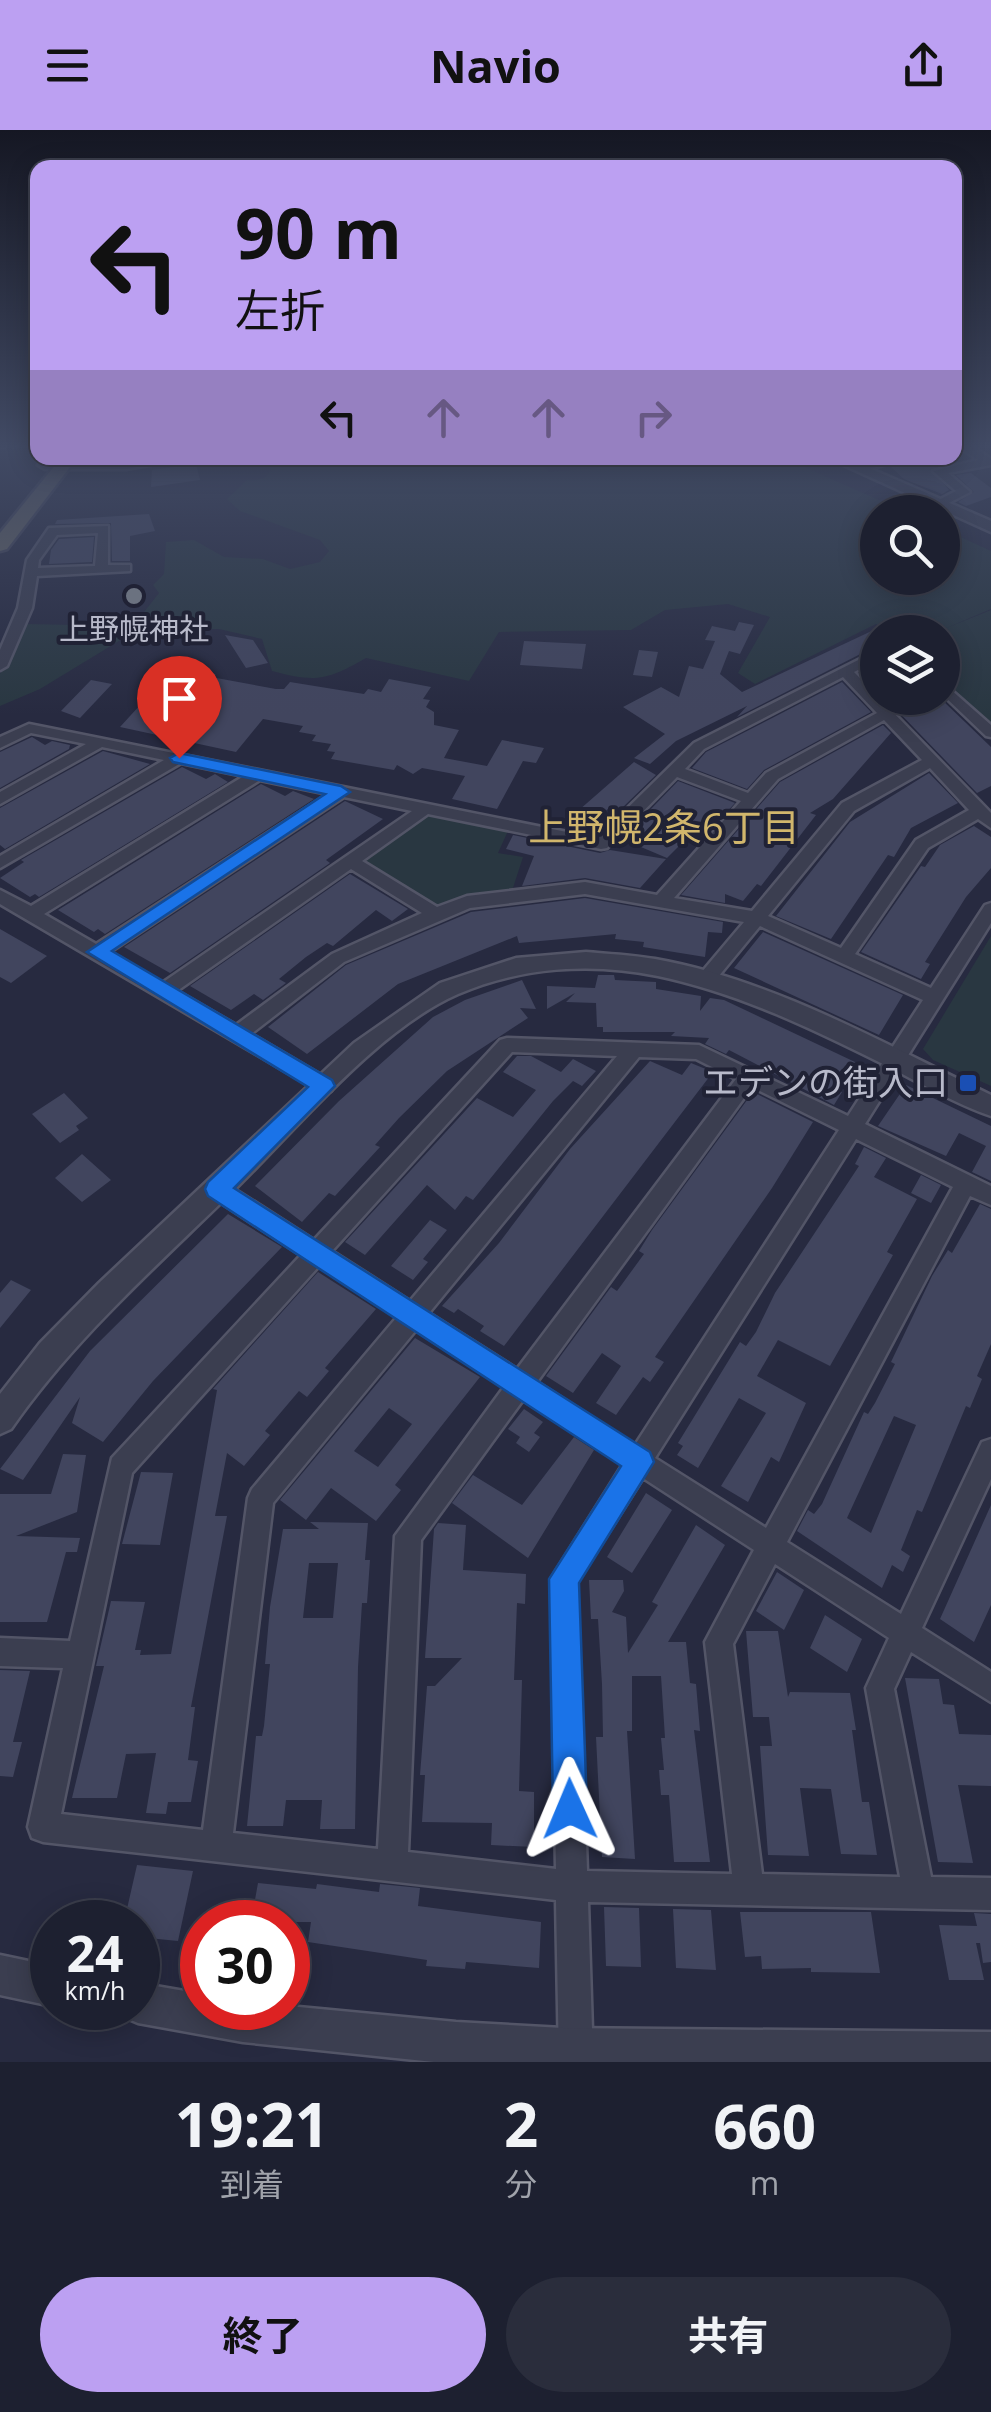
<!DOCTYPE html>
<html lang="ja">
<meta charset="utf-8">
<style>
:root{--surface:#1d2030;--page:#2a2d3c;--text:#f1f3f6;--muted:#a0a3ab;--line:#3b3e4c;--accent:#bca0f2}
body{margin:0;font-family:"Open Sans","Noto Sans JP",sans-serif;background:var(--page);color:var(--text);height:100vh;display:flex;flex-direction:column;font-size:38px;white-space:nowrap}
*{box-sizing:border-box;margin:0}
p{font-size:32px;color:var(--muted)}
.icon{flex:none;width:55px;height:55px;fill:none;stroke:currentColor;stroke-width:2;stroke-linecap:round;stroke-linejoin:round}
.map{position:relative;height:1932px;overflow:hidden}
.details{display:flex;flex-direction:column;background:var(--surface);flex:1}
.details>*{flex:none}
.banner{position:absolute;left:30px;top:30px;width:932px;height:305px;border-radius:20px;box-shadow:0 5px 25px #0003,0 0 0 2px var(--line);background:#bca0f2;color:#111;overflow:hidden}
.controls{position:absolute;left:860px;top:365px;display:grid;gap:20px}
.controls a{display:grid;place-items:center;width:100px;height:100px;border-radius:50%;background:var(--surface);box-shadow:0 5px 25px #0003,0 0 0 2px var(--line);font-size:50px}
.speed{position:absolute;left:30px;top:1770px;display:flex;gap:20px;font-size:50px;font-weight:700;text-align:center}
.speed>*{display:grid;place-content:center;width:130px;height:130px;border-radius:50%;background:var(--surface);box-shadow:0 5px 25px #0003,0 0 0 2px var(--line);line-height:1}
.speed small{font-size:25px;font-weight:400}
.speed .limit{border:15px solid #d22;background:#fff;color:#111}
.pin{position:absolute;display:grid;place-items:center;width:85px;height:85px;color:#fff;margin:-102px -42px;border-radius:50% 50% 50% 0;rotate:-45deg;box-shadow:0 0 10px #0007}
.pin .icon{rotate:45deg}
.me{position:absolute;width:110px;margin:-55px;rotate:359deg;stroke-linejoin:round;filter:drop-shadow(0 0 8px #0008)}
.turn{display:flex;align-items:center;gap:35px;height:210px;padding:0 40px;font-size:45px}
.turn .icon{width:130px;height:130px;stroke-width:2.5}
.turn b{display:block;font-size:70px;line-height:85px}
.lanes{display:flex;align-items:center;height:95px;padding:0 40px;background:#0003;justify-content:center;gap:50px;direction:ltr}
.lanes .off{opacity:.35}
.eta{display:flex;justify-content:space-evenly;align-items:center;height:170px;text-align:center}
.eta b{font-size:60px;font-weight:700;line-height:70px}
.action{display:flex;gap:20px;margin-top:auto;padding:20px 40px}
.action a{flex:1;height:115px;border-radius:60px;background:var(--accent);color:#111;font-size:40px;font-weight:700;line-height:115px;text-align:center}
.action a+a{background:var(--page);color:var(--text)}
header{display:flex;justify-content:space-between;align-items:center;height:130px;padding:0 40px;background:var(--accent);color:#111;font-size:45px;font-weight:700}
.map>svg:first-child{display:block}
.green{fill:#293741}
.building{fill:#41455e;fill-rule:evenodd}
.lines{fill:none;stroke-linecap:round;stroke-linejoin:round}
.minor-casing{stroke:#535567;stroke-width:5}
.tertiary-casing{stroke:#535567;stroke-width:5}
.trunk-casing{stroke:#434557;stroke-width:5}
.minor{fill:#3b3e50;fill-rule:evenodd}
.tertiary{fill:#3b3e50;fill-rule:evenodd}
.trunk{fill:#686864;fill-rule:evenodd}
.rail{stroke:#5d6077;stroke-width:2.5;stroke-dasharray:6 6;stroke-linecap:butt}
.route{fill:#1a73e8;stroke:#114b97;stroke-width:2.5}
.worship-dot{fill:#6b7280;stroke:#202235;stroke-width:4}
.transit-dot{fill:#1a4fb4;stroke:#202235;stroke-width:4}
.labels{text-anchor:middle;stroke-width:8;stroke-linejoin:round;paint-order:stroke}
.far-poi-label{font-size:30px;fill:#b8baca;stroke:#202235}
.poi-label{font-size:35px;fill:#b8baca;stroke:#202235;text-anchor:end}
.neighbourhood-label{font-size:38px;fill:#d1b66c;stroke:#202235}
</style>
<header><svg class="icon" aria-label="menu" viewBox="0 0 24 24"><path d="M4 6h16M4 12h16M4 18h16"/></svg>Navio<svg class="icon" aria-label="share" viewBox="0 0 24 24"><path d="M12 15V3M7 8l5-5 5 5M5 13v7h14v-7"/></svg></header>
<div class="map">
<svg width="991" height="1932" viewBox="0 0 991 1932">
<rect width="100%" height="100%" fill="#272a40"/>
<path class="green" d="M254,328H534L549,342L715,328H784L906,382H878V448H942L943,399L991,421V479L944,499L991,480V597L943,550L942,502H889L876,494L755,554L738,543L770,487L728,474L665,480L631,500L499,502L469,551L366,528C328,550 316,553 272,541L262,509L219,499L137,500L40,559L0,576V544L25,494L133,496L159,463L153,455L164,444L166,412L194,410L224,427L263,429L290,439L320,432L329,421L320,410L240,381L227,369L247,350C258,351 266,350 271,339Z
M430,685L508,701L498,723L523,727L512,761L439,778L361,731Z
M991,806V956L933,930L923,919Z"/>
<path class="building" d="M951,328L956,331L930,339L949,360L942,364L904,349L891,337L911,330Z
M196,334L200,350L151,357L152,340Z
M971,343L991,358V367L966,376L958,372L974,362L956,345Z
M149,384L155,401L130,406V431H112L111,393L55,394L57,390Z
M94,407L92,432L49,434L51,420L59,409Z
M739,492L754,495L740,524L729,521L720,544L742,562L878,498V515L737,587L747,576L676,611L650,634L634,628L665,604L623,577L661,557L679,567L689,536L703,539L715,511L705,510L712,496L735,501Z
M225,505L253,510L268,533L246,538Z
M524,511L586,514L582,539L520,535Z
M639,520L658,522L652,547L633,545Z
M172,540L216,544L211,547L276,559H284L290,552L364,564L368,559L381,562L389,549L431,557L423,569L430,570L426,577L434,582V595L459,600L444,628L487,636L502,610L544,618L536,633L523,631L497,679L452,669L465,646L422,638L413,644L397,635L394,640L331,629L335,622L327,621L331,614L312,611L316,605L299,602L303,596L263,589L236,622L120,597Z
M91,550L112,554L80,588L61,581Z
M842,552L871,582L764,640L747,659L692,638L706,622Z
M940,568L991,617V656L977,663L886,569Z
M883,595L891,603L833,669L810,683L816,685L761,756L757,754L743,771L725,764V773L681,765L780,652Z
M32,607L45,615L52,611L70,615L69,619L0,658V622Z
M103,621L150,634L5,719L0,715V678Z
M634,632L656,645L619,681L610,677L591,695L571,687Z
M182,637L206,649L215,644L228,652L39,767L35,764L30,767L0,748L24,732L21,730Z
M929,643L958,673L911,698L894,727L888,725L831,809L776,786L850,692Z
M678,651L735,673L725,684L715,680L667,728L622,709Z
M261,654L285,666L293,661L314,669L105,804L98,799L94,802L58,780Z
M345,671L383,689L326,730L330,733L170,843L124,817Z
M974,696L991,707V738L966,767L925,832L930,834L921,849L861,822L921,736L925,737L940,715Z
M513,705L600,723L610,720L666,729L640,758L585,748L522,756L534,726L506,719Z
M350,744L408,779L392,791L376,780L333,816L327,813L306,827L279,849L286,853L263,870L254,864L231,880L190,856Z
M585,768L723,792L722,803L708,802L705,827L643,817L644,812L615,809L616,804L519,813L517,806L398,854L307,924L268,897L346,835L471,782Z
M0,799L47,826L11,853L0,847Z
M763,802L903,865L879,905L734,838Z
M598,845H614L615,850L656,852V859L701,866L700,881L710,868L724,870L855,932L837,960L842,962L834,975L729,920L726,924L705,914L709,908L671,906L675,902H603V897H597L596,873L566,872L575,863L547,879V856L595,858Z
M522,850L536,879L520,878L528,888L447,941L399,988L375,1015L380,1017L335,1066L329,1063L302,1092L255,1056L339,971L433,887L465,870Z
M517,926H531L561,942L573,929L596,941L582,956L573,951L553,971L473,1070L466,1066L455,1080L427,1055L365,1125L345,1112L477,968L513,987L536,960L503,942Z
M650,931L682,945L691,933L713,942L504,1216L480,1201L484,1196L458,1179L454,1183L442,1176L499,1113L570,1019Z
M906,955L991,996V1051L972,1042L986,1016L959,1003L946,1026L878,996Z
M753,962L813,992L772,1058L655,1227L664,1232L650,1252L643,1247L616,1285L596,1273L621,1236L602,1223L573,1263L546,1246L611,1157L617,1161L644,1124L639,1121L652,1100Z
M64,963L88,988L76,996L79,1000L60,1013L32,984Z
M864,1017L886,1028L874,1047L917,1069L887,1122L893,1125L830,1236L778,1210L757,1246L806,1273L779,1332L771,1327L748,1372L721,1356L766,1283L739,1268L698,1338L677,1325L683,1316L678,1313L740,1212L746,1216L756,1202L775,1163L859,1036L855,1034Z
M82,1024L111,1050L82,1072L55,1048Z
M921,1045L941,1055L931,1073L911,1063Z
M980,1074L991,1079V1214L977,1246L982,1249L970,1278L966,1276L922,1382L917,1380L901,1420L910,1426L903,1442L892,1435L882,1458L797,1401L808,1380L814,1384L822,1374L864,1282L868,1284L875,1273L895,1234L891,1232L932,1146L948,1120L952,1123ZM894,1286L916,1295L871,1403L847,1388Z
M228,1084L282,1117L153,1251L103,1312L72,1293L80,1267L23,1350L0,1339L90,1221Z
M430,1090L447,1100L423,1129L428,1132L413,1150L391,1136Z
M318,1142L376,1179L325,1238L329,1241L307,1267L299,1261L265,1301L270,1305L244,1336L227,1323L215,1386H227L191,1577H195L188,1630L198,1631L191,1672H168L166,1684L146,1683L156,1623L126,1624L117,1668H72L104,1536H96L111,1471L145,1472L135,1520H141L140,1525L171,1524L217,1260L213,1259Z
M11,1150L31,1160L0,1198V1163Z
M415,1208L480,1247L395,1355L401,1360L376,1391L331,1358L306,1390L280,1370ZM389,1278L412,1294L378,1337L354,1321Z
M524,1279L543,1292L534,1303L540,1307L529,1322L516,1313L520,1307L508,1299Z
M574,1307L594,1320L528,1428L452,1373L473,1345L522,1375Z
M63,1324L86,1325L77,1382L16,1406L80,1408L77,1422H66L47,1492H0V1364H51Z
M141,1342L173,1343L160,1415L122,1414Z
M646,1363L672,1380L632,1443L607,1427Z
M991,1375V1475L974,1512L940,1489Z
M310,1392L368,1393L365,1430H370L367,1473H362L358,1537L355,1699H320L322,1670H286L283,1696H247L256,1606H262L264,1596L270,1534H265L270,1477L283,1399H319ZM309,1433H338L333,1488H303Z
M438,1393L466,1395L463,1440L526,1444L525,1474L517,1473L514,1550H522L519,1661L534,1662V1717L491,1715L492,1693L422,1692L425,1645H420L427,1556H435L462,1528H425L434,1399Z
M696,1395L725,1415L668,1512H686L690,1553L696,1554L700,1601L694,1600L710,1732H674L669,1665H661L659,1640H664L661,1608H665L661,1546H632V1601H627L635,1729L602,1727L596,1607H603L602,1554L598,1489H591L589,1450H623L624,1461L612,1482L626,1487L628,1523L658,1475L652,1472Z
M777,1442L804,1460L784,1500L756,1481Z
M825,1485L862,1509L847,1542L810,1518Z
M746,1501H778L788,1567L790,1562L850,1563L856,1600H852L862,1672H869L877,1725L841,1724L831,1659L800,1658L809,1726L768,1725L760,1616H772L769,1587H753Z
M0,1540L30,1541L13,1612H22L13,1647L0,1646Z
M905,1548L939,1549L943,1574L954,1575L959,1604L991,1605V1656L958,1655L973,1733L938,1732Z
M137,1735L193,1741L178,1811L138,1807V1792H124Z
M258,1753L316,1759L317,1754L379,1762L380,1754L420,1758L418,1776L541,1792L539,1838L466,1832L465,1839L426,1836L427,1830L308,1812L311,1792H251Z
M604,1777L639,1778L641,1837L606,1836Z
M673,1779L711,1780L716,1840L676,1838Z
M740,1782H871L880,1843L811,1842V1838L762,1839L761,1826L745,1827Z
M974,1783L991,1784V1832L983,1833L980,1813H976L984,1850H949L939,1795L977,1796Z"/>
<g class="lines">
<defs>
<path id="minor" d="M971,315L991,329V335L948,343L970,362L945,375H937V371L956,361L933,341L978,330L965,321L955,322V316Z
M891,328H908L862,341L856,338Z
M108,396V435H130V441L37,446L32,478L7,536L0,540V520L18,478L27,430L49,398ZM98,403L95,436L38,438L39,430L57,405Z
M878,520V530L854,542L991,683V698L978,689L928,718L855,824L931,858L985,775L991,773V793L865,994L991,1056V1075L970,1066L787,1412L901,1484L982,1312L991,1309V1349L922,1498L991,1542V1572L911,1522L894,1559L931,1747L991,1748V1780L588,1772L593,1932H559L556,1770L43,1712L32,1708L28,1697L63,1538L0,1536V1508L70,1511L112,1328L301,1125L209,1065L206,1059L209,1053L217,1050L225,1053L314,1110L500,910L507,908L699,915L848,986L923,870L760,796L713,853H701L698,848L701,843L744,792L585,764L470,778L344,832L251,904L331,951L334,956L331,961L324,964L0,774V760L31,776L244,646L181,633L0,738V726L164,630L102,617L0,674V662L86,614L31,603L0,618V607L29,594L597,708L694,613ZM843,547L877,583L766,643L748,663L685,639L704,619ZM884,590L922,630L842,673L752,781L674,768L778,649ZM930,638L969,680L916,710L841,818L768,786L854,681ZM677,647L741,671L657,765L585,752L467,766L437,777L362,731L428,684L601,719L607,718ZM260,650L328,664L96,814L44,784ZM344,667L412,681L162,853L110,822ZM351,739L422,783L332,824L236,895L177,861ZM512,922L617,926L410,1171L332,1121ZM639,927L696,929L736,949L517,1239L429,1183ZM752,957L839,1000L635,1315L537,1252ZM856,1009L953,1057L766,1398L655,1328ZM319,1136L397,1187L252,1359L248,1368L203,1700L61,1684L132,1343ZM416,1200L504,1257L395,1406L378,1719L233,1703L273,1373ZM523,1270L623,1334L551,1449L556,1739L408,1722L421,1410ZM643,1348L754,1420L705,1512L732,1744L587,1741L577,1452ZM775,1434L889,1508L866,1558L900,1747L762,1744L733,1514Z
M942,552L991,595V607L986,606L942,564Z"/>
<path id="tertiary" d="M153,328H190L126,339H45L38,335L45,331Z
M828,328H846L991,391V402Z
M586,822C609,824 632,825 655,829C774,850 884,914 991,965V986C956,974 922,954 889,937C815,900 739,863 658,846C591,832 521,837 458,864C378,899 299,996 237,1057C158,1135 75,1207 11,1299L0,1304V1264L40,1213L99,1153L354,913L440,853L516,828Z
M0,1825L52,1836V1876L0,1865Z
M138,1853L202,1864V1878L288,1876L456,1892L563,1898L991,1902V1932H434L243,1912L138,1893L124,1887L120,1878H138Z"/>
<path id="trunk" d="M61,328H77L7,419L0,421V403Z"/>
</defs>
<use href="#minor" class="minor-casing"/>
<use href="#tertiary" class="tertiary-casing"/>
<use href="#trunk" class="trunk-casing"/>
<use href="#minor" class="minor"/>
<use href="#tertiary" class="tertiary"/>
<use href="#trunk" class="trunk"/>
<path class="rail" d="M0,319L36,315"/>
</g>
<linearGradient id="sky" x2="0" y2="1"><stop stop-color="#151723"/><stop offset="0.54" stop-color="#414a64"/><stop offset="1" stop-color="#414a64" stop-opacity="0"/></linearGradient>
<rect width="991" height="585" fill="url(#sky)"/>
<path class="route" d="M179,623L341,656L350,662L112,821L332,950L335,956L234,1058L650,1322L654,1332L579,1453L587,1679L582,1691L570,1696L558,1691L553,1679L549,1449L621,1336L208,1066L205,1059L208,1052L308,957L87,822L325,664L173,632L170,628Z"/>
<circle class="worship-dot" cx="134" cy="466" r="10"/>
<rect class="transit-dot" x="958" y="943" width="20" height="20" rx="5"/>
<g class="labels">
<g class="far-poi-label">
<text x="134" y="510">上野幌神社</text>
</g>
<g class="poi-label">
<text x="948" y="965">エデンの街入口</text>
</g>
<g class="neighbourhood-label">
<text x="664" y="711">上野幌2条6丁目</text>
</g>
</g>
</svg>
<div class="controls">
<a><svg class="icon" aria-label="search" viewBox="0 0 24 24"><circle cx="10" cy="10" r="6"/><path d="M15 15l6 6"/></svg></a>
<a><svg class="icon" aria-label="layers" viewBox="0 0 24 24"><path d="M12 4l9 5-9 5-9-5zM3 14l9 5 9-5"/></svg></a>
</div>
<div class="speed"><div>24<small>km/h</small></div><div class="limit">30</div></div>
<div class="pin" style="left:179px;top:628px;background:#d93025"><svg class="icon" aria-label="arrive" viewBox="0 0 24 24"><path d="M6 21V4h12l-3 4 3 4H6"/></svg></div>
<svg class="me" style="left:570px;top:1679px" viewBox="-20 -20 40 40"><path d="M0-17L14 15 0 8-14 15z" fill="#1a73e8" stroke="#fff" stroke-width="4"/></svg>
<div class="banner">
<div class="turn"><svg class="icon" aria-label="left" viewBox="0 0 24 24"><path d="M17 20v-9H6M10 6l-5 5 5 5"/></svg><div><b>90 m</b>左折</div></div>
<div class="lanes"><svg class="icon" aria-label="left" viewBox="0 0 24 24"><path d="M17 20v-9H6M10 6l-5 5 5 5"/></svg><svg class="icon off" aria-label="ahead" viewBox="0 0 24 24"><path d="M12 20V5M6 11l6-6 6 6"/></svg><svg class="icon off" aria-label="ahead" viewBox="0 0 24 24"><path d="M12 20V5M6 11l6-6 6 6"/></svg><svg class="icon off" aria-label="right" viewBox="0 0 24 24"><path d="M7 20v-9h11M14 6l5 5-5 5"/></svg></div>
</div>
</div>
<section class="details">
<div class="eta">
<div><b>19:21</b><p>到着</p></div>
<div><b>2</b><p>分</p></div>
<div><b>660</b><p>m</p></div>
</div>
<div class="action"><a>終了</a><a>共有</a></div>
</section>
